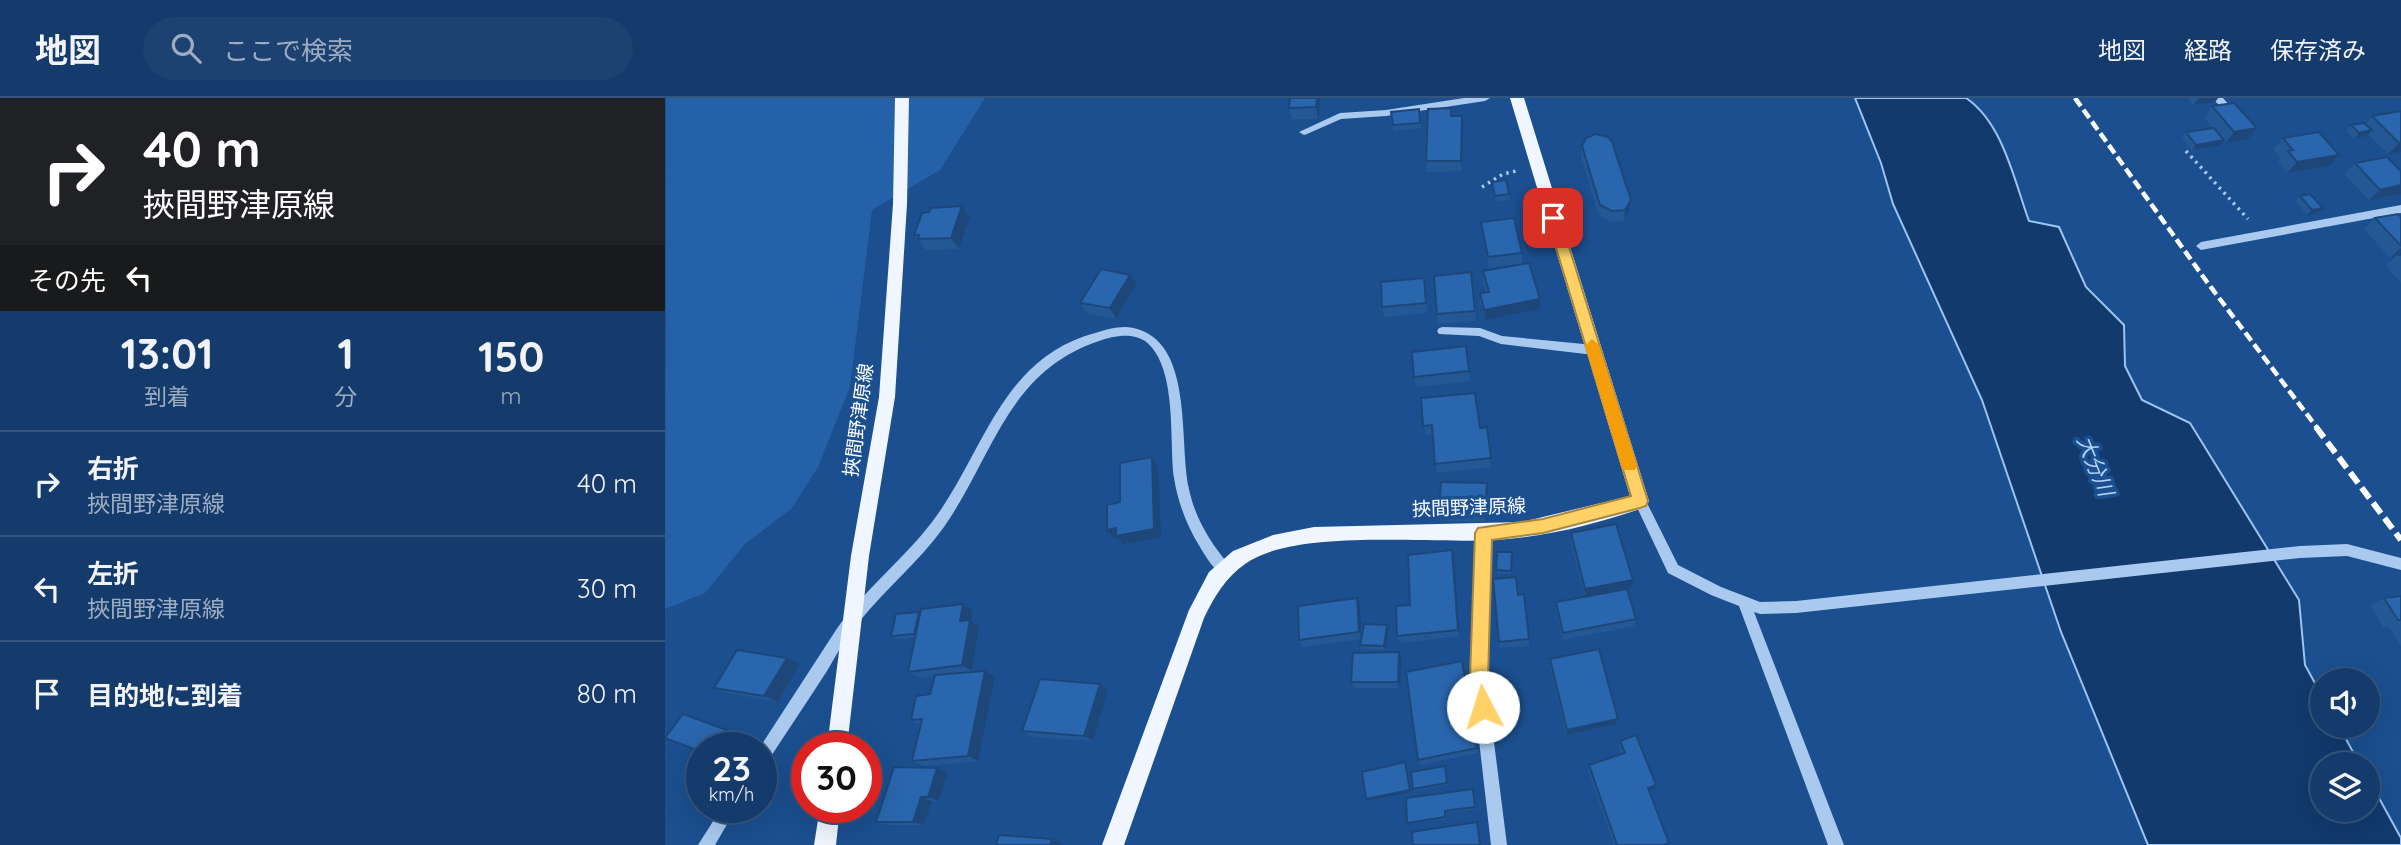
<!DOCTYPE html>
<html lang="ja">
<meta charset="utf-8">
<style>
:root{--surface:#143b6b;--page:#1d4271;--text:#f1f3f6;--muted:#9dadc1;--line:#33557e}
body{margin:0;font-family:Quicksand,"Noto Sans JP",sans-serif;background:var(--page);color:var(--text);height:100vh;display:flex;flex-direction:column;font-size:26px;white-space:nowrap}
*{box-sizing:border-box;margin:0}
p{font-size:23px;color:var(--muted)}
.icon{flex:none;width:38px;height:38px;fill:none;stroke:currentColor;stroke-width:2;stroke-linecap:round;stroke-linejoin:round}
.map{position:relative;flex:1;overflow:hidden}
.drawer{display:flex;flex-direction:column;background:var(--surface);width:665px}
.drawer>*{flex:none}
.top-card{background:#202124;color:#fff;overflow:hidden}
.fabs{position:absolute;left:1645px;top:570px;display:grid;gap:14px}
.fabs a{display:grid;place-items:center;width:70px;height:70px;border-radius:50%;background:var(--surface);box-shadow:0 7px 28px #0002,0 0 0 2px var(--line);font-size:35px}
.speed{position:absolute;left:21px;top:634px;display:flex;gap:14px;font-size:35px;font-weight:700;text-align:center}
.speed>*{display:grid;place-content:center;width:91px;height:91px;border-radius:50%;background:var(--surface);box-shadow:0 7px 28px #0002,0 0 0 2px var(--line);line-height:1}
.speed small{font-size:18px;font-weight:400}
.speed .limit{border:10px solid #d22;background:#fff;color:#111}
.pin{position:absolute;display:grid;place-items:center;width:60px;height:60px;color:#fff;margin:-30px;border-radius:14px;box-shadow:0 4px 10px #0006}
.me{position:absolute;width:77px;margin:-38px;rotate:355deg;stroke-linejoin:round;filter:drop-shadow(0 0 5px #0008)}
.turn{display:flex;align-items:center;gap:24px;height:147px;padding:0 28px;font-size:32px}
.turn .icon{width:91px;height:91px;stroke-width:2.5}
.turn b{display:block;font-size:49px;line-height:60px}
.then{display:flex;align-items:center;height:66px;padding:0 28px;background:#0003;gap:14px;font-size:26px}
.eta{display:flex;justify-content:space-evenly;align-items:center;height:119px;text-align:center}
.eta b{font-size:42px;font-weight:800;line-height:49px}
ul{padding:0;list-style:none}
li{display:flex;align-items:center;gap:21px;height:105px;padding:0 28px;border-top:2px solid var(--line)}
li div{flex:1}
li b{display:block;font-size:26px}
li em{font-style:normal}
header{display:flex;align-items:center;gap:42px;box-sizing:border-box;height:98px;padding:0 35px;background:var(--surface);border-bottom:2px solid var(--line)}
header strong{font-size:33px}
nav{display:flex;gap:38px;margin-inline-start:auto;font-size:24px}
.search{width:490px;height:63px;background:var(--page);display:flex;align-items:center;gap:18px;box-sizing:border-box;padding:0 24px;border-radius:38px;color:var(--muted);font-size:26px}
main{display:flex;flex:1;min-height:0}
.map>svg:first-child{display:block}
.green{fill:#2461a8}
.water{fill:#123a6d;stroke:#9cc4f0;stroke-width:2}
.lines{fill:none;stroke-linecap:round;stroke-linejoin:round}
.path{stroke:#a9c9ee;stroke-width:3.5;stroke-dasharray:2.5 4.5;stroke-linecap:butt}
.minor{fill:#a9c9ee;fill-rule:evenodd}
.major{fill:#f0f6ff;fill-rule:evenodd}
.rail-far1{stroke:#fff;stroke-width:4.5;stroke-dasharray:10 4.5;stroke-linecap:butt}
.rail{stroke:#fff;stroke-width:6;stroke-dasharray:13 6;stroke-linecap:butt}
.wall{fill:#245895}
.shaded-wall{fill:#1d4779}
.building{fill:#2a66ad;stroke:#1d4779;stroke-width:2}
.route{fill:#ffd166;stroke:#a68842;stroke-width:2}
.slow{fill:#f59e0b}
.labels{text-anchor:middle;stroke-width:7;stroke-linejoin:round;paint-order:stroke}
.street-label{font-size:19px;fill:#fff;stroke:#1b4f8f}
.water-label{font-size:21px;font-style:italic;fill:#b5d3f5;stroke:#1b4f8f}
</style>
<header>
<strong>地図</strong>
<div class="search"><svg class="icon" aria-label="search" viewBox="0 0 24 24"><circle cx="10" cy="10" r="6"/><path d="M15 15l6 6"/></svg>ここで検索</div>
<nav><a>地図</a><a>経路</a><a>保存済み</a></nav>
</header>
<main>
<section class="drawer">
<div class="top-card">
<div class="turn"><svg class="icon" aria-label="right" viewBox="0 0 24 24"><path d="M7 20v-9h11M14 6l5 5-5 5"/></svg><div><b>40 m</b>挾間野津原線</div></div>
<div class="then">その先<svg class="icon" aria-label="left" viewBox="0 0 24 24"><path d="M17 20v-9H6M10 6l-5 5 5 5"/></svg></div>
</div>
<div class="eta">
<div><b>13:01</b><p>到着</p></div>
<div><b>1</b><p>分</p></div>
<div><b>150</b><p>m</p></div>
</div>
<ul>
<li><svg class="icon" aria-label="right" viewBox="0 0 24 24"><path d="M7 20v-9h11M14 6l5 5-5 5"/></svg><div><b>右折</b><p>挾間野津原線</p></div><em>40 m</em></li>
<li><svg class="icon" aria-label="left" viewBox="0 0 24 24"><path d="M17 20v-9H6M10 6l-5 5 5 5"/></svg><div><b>左折</b><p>挾間野津原線</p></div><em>30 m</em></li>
<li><svg class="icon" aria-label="arrive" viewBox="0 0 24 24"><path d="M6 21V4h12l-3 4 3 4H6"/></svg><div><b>目的地に到着</b></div><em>80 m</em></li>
</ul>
</section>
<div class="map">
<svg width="1736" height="747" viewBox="0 0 1736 747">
<rect width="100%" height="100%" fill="#1b4f8f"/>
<path class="green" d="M1,0H320L275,72L207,112L185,289L153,369L127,410L80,446L40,495L0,511Z"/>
<path class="water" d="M1190,0H1301C1338,25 1349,82 1364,123L1394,129L1421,189L1459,227L1460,268L1477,302L1525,325L1634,502L1640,567L1657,598V628H1674L1695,667H1657V712H1703V680L1736,740V747H1483L1396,534L1317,302L1228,106L1216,65Z"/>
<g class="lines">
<path class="path" d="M1521,53L1583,121
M817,89L838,76L851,73"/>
<path class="minor" d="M799,0H825L820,3L721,18L676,21L642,36L639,37L634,34L675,15L721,12Z
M1547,0H1558L1565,8L1563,10H1557Z
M1736,107V115L1536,152L1531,148L1536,144Z
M461,229C531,235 513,343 524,391C530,420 545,444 564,467L565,471L564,475L559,477C549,473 541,459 535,449C522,428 513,405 509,380C504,343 513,268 480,243C467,234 447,238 434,243C342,274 329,357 279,429C254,464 220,491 194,524C181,539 172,556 162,573C142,604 121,635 101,666L96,668L95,649L171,532C199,492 238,462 267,424C317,359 333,268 420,238C434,234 446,229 461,229Z
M778,229L815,230L837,238L929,247L935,252L929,257L836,246L814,238L774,236L772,233L774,230Z
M975,398L979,399L1013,467L1056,489L1095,504L1131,503L1635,448L1682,446L1736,460V472L1682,458L1635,460L1131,515L1095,516L1089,514L1179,747H1163L1074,508L1046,497L1003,475L969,403L971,399Z
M818,429L822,431L824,435L821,581L842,747H826L807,581L812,435L814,431Z
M57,709H72L50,747H33Z"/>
<path class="major" d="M230,0H244L242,106L230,299L204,458L182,649H162L186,458L214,299L228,106Z
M845,0H859L984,403L981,409C932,426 878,440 826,442C764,446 629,430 580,466C560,480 549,499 539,520L459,747H437L524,512L544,474L568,453L608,437L649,429L857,424L965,398Z
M155,709H175L171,747H149Z"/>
<path class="rail-far1" d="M1410,0L1542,184L1653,331"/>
<path class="rail" d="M1651,329L1736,442"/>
</g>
<path class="wall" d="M625,0H656L653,21H627L624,10Z
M1522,0H1553L1550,4L1528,7Z
M1547,8L1583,41L1561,45L1558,42L1554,48L1527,52L1517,40L1521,34L1548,30L1539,20Z
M786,10L787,18L798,29L797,73L762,74L761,63Z
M754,11L756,30L728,33L726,14Z
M1736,13V54L1723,56L1703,36L1701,38L1689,41L1681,33L1686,27L1700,26L1707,18Z
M1618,40L1664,68L1622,75L1613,64L1616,60L1608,51Z
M917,48L966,102L964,113L959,123L946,124L934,118L916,59Z
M1690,65L1736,73V96L1704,102L1679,76Z
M827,84L844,96L845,102L831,104Z
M1635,98L1658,110L1652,115L1642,117L1630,103Z
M297,108L305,119L294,151L261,152L249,137L264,114Z
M1736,119V185L1721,168L1730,159L1725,160L1699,131L1710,120Z
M816,124L857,155V165L824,170L817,135Z
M818,173L875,201V211L820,222L815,205V195L821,194L818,183Z
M806,174L811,223L773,226L772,216Z
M465,177L471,187L451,221L421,215L415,205Z
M759,180L762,215L719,219L717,209Z
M804,273L805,283L751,289L749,279Z
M756,300L815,330L822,329L826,369L772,375L767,336L760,337Z
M823,393L821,424L776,423L774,415Z
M906,435L966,489L920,499L905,443Z
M847,454L846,476H832L831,472Z
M789,460L795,538L735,545L732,538L745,507Z
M828,481L853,497L864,541V548L834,550Z
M1736,498V548L1724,529H1718L1705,507L1719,500Z
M891,504L971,521L969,528L897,542L891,511Z
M298,506L308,513L306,523L314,529L307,573L284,576L330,579L313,663L259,668L247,663L256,627L246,622L265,596L270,578L255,580L243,574L251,539L232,541L226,538Z
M695,507L697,537L724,531L721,552L697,551L695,547L696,541L638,549L634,542Z
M734,554L737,560L735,590H689L686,584Z
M885,561L953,621L951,626L901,637L885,568Z
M797,563L813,655L755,667L753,662Z
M135,566L113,604L64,595L49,590Z
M435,586L443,592L428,643L367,639L357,633Z
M955,643L989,692L985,693L1004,745L1002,747H949L923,672L924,667L956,656L954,648Z
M781,671L783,687L749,693L748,691Z
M283,674L274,703H267L259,727H223L211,724Z
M808,691L811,711L781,715V721L743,726L742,725Z"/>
<path class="shaded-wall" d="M652,0H656L653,21L651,9Z
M1534,0H1553L1550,4L1528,7Z
M797,18L798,29L797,73L796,63Z
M1592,30L1583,41L1561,45L1569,34Z
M1707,32L1701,38L1689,41L1694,35Z
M1559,42L1554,48L1527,52L1531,47Z
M1734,45H1736V54L1723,56Z
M1674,57L1664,68L1622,75L1632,64Z
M1736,87V96L1704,102L1715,92Z
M966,102L964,113L959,123L960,112Z
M297,108L305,119L294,151L286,140Z
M1658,110L1652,115L1642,117L1647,112Z
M1736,150V158L1732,157L1730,159L1725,160Z
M465,177L471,187L451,221L445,210Z
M875,201V211L820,222L819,212Z
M487,359L493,368L496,439L458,446L452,439L449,440L442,432L451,430Z
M822,385L823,393L821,424L820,416Z
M787,452L789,460L795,538L793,532Z
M968,482L966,489L920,499V491Z
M692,500L695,507L697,540L694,534Z
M298,506L308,513L306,523L314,529L307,573L297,567L295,523Z
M254,514L259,518L254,539L249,536Z
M722,527L724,531L721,552L719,548Z
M734,554L737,560L735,590L733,584Z
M122,560L135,566L113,604L99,598Z
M320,573L330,579L313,663L303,658Z
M435,586L443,592L428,643L419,638Z
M18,616L84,641L78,649H60Z
M953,621L951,626L901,637L902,632Z
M740,664L746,694L703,703L701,701Z
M272,670L283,674L274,703L263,699Z
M991,687L989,692L981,694L983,690Z
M256,699L267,703L259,727L248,724Z
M387,741L396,745V747H385Z"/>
<path class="building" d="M625,0H652L651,9L624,10Z
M1569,5L1592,30L1569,34L1547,8Z
M786,10V18H797L796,63H761L763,11Z
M754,11L755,25L728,27L726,14Z
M1736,13V45H1734L1707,18Z
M1699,25L1707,32L1694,35L1686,27Z
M1549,30L1559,42L1531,47L1521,34Z
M1654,34L1674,57L1632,64L1623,53L1628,52L1618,40Z
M931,36L943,39L947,44L966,102L960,112L947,113L935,107L917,48L921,40Z
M1722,59L1736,73V87L1715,92L1690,65Z
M841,82L844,96L830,98L827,84Z
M1645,96L1658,110L1647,112L1635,98Z
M297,108L286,140L253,141L254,137H249L257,115L264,114L266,110Z
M1733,116L1736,119V148L1710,120Z
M849,120L857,155L823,159L816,124Z
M864,165L875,201L819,212L815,195L824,194L818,173Z
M436,171L465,177L445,210L415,205Z
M806,174L810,213L772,216L769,178Z
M759,180L761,205L717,209L716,184Z
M801,248L804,273L749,279L747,254Z
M810,295L815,330L822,329L826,360L770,366L767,327L758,328L756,300Z
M487,359L489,431L451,438V430L442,432V407L455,404V365Z
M776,384L822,385L820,416L774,415Z
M951,426L968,482L920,491L906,435Z
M787,452L793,532L732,538L731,508L745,507L743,457Z
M832,454H847L846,473L831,472Z
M851,479L853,497L859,496L864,541L834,544L828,481Z
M962,491L971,521L898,535L891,504Z
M1736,498V522H1733L1719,500Z
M692,500L694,534L634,542L633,508Z
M298,506L295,523L305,522L297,567L243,574L256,511Z
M254,514L249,536L226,538L231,516Z
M699,526L722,527L719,548L695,547Z
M934,551L953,621L902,632L885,561Z
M72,552L122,560L99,598L49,590Z
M734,554L733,584H686L688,555Z
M797,563L812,650L753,662L741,574Z
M320,573L303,658L247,663L257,621L246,622L251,598L265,596L270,577Z
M375,581L435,586L419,638L357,633Z
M18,616L70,635L60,649H37V654L0,640Z
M971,637L991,687L983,690L1004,745L998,747H952L924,667L960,655L955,643Z
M740,664L745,692L701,701L697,674Z
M780,668L782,685L748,691L746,674Z
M229,669L272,670L263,699H256L248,724H211Z
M808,691L810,709L780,713V719L742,725L741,700Z
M812,724L815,747H748L747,734Z
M334,737L387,741L385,747H331Z"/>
<path class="route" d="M888,115L895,120L983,403L981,408L975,410L878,435L827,442L823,581L827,609L824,615L818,618L811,615L805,581L810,435L813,430L878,421L966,398L882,120Z"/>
<path class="slow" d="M927,241L934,247L972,367L970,372H958L956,367L920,247Z"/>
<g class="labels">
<g class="street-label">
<text transform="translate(193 322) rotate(-82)" y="7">挾間野津原線</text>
<text transform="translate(804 409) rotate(-2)" y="7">挾間野津原線</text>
</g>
<g class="water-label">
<text transform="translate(1430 368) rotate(68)" y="7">大分川</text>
</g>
</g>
</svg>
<div class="fabs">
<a><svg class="icon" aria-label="sound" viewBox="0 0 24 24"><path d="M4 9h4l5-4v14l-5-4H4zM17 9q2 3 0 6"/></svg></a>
<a><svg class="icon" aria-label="layers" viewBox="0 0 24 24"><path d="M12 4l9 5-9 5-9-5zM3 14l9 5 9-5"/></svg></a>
</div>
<div class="speed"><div>23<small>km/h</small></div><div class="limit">30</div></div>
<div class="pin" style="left:888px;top:120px;background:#d93025"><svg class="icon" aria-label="arrive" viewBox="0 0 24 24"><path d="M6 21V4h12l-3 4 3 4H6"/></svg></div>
<svg class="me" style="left:818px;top:609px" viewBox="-20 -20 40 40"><circle r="19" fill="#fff"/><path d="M0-13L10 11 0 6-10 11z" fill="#ffd166"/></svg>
</div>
</main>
